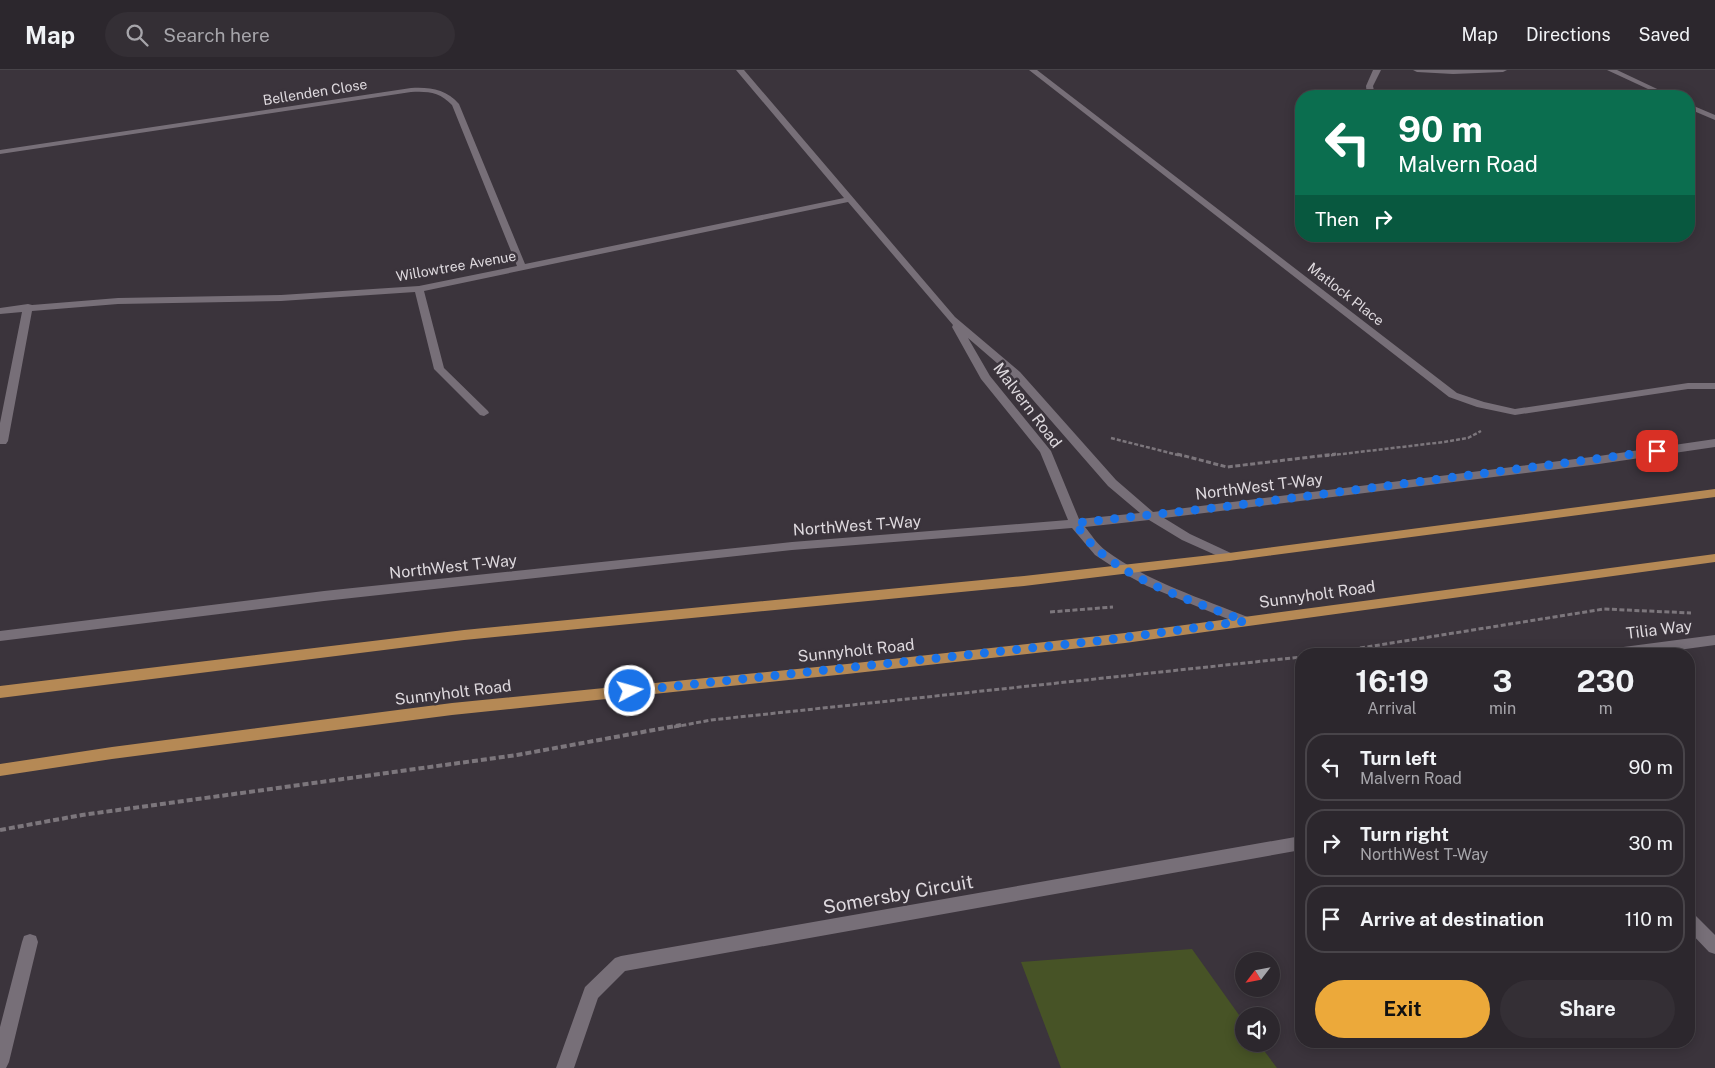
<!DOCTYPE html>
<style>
:root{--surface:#2c272d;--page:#342f35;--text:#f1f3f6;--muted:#a6a5aa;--line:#484449;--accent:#eca93a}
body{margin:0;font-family:"Public Sans",sans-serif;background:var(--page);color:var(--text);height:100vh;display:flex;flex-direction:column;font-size:19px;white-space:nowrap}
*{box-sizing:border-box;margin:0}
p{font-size:16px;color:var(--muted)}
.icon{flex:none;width:28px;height:28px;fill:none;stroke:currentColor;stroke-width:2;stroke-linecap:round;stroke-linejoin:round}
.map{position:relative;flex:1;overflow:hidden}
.panel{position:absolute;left:1295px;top:578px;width:400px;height:400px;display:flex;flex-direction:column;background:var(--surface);border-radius:20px;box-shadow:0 2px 12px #0003,0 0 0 1px var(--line)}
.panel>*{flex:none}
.top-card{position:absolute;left:1295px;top:20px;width:400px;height:152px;border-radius:20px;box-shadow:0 2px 12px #0003,0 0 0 1px var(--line);background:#0b6e4f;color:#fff;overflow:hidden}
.needle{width:32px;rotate:238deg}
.tools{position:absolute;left:1235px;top:882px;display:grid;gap:10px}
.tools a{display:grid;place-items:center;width:45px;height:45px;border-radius:50%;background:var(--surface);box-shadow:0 2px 12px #0003,0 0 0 1px var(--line);font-size:25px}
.pin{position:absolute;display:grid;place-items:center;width:42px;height:42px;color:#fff;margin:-21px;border-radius:10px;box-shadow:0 2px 8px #0006}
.me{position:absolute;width:55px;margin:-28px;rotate:84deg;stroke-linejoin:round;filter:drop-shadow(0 0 4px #0008)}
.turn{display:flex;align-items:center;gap:18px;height:105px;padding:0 20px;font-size:22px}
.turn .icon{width:65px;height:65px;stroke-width:2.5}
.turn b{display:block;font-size:35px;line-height:42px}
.then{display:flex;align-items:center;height:48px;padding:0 20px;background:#0003;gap:10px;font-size:19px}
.eta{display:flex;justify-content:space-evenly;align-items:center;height:85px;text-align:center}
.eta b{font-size:30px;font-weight:700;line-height:35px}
.cta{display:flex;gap:10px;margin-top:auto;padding:10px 20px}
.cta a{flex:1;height:58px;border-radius:30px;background:var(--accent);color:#111;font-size:20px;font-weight:700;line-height:58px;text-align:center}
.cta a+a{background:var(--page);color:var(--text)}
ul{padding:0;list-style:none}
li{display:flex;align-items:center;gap:15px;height:68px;margin:0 10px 8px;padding:0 10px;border:2px solid var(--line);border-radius:20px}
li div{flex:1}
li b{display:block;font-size:19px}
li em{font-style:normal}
header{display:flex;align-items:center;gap:30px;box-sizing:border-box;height:70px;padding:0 25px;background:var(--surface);border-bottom:1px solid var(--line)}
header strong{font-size:24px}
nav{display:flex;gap:28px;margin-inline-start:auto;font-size:18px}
.search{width:350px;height:45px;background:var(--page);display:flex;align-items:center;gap:12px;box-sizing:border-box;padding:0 18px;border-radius:28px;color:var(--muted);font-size:19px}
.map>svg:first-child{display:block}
.green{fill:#475326}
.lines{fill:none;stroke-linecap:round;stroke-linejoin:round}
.path-far2{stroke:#7c767c;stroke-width:2.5;stroke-dasharray:4 2;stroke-linecap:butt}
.path-far1{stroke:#7c767c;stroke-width:3;stroke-dasharray:5 2.5;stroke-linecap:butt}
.path{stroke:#7c767c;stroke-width:4;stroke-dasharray:6 3;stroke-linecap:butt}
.minor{fill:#776f78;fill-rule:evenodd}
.major{fill:#b58955;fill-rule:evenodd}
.route{stroke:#1a73e8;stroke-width:9;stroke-dasharray:0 16.2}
.labels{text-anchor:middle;stroke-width:5;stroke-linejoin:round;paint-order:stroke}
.far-street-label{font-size:14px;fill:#ded9de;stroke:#3b343c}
.street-label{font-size:16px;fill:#ded9de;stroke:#3b343c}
.near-street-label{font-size:19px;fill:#ded9de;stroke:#3b343c}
</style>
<header>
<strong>Map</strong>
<div class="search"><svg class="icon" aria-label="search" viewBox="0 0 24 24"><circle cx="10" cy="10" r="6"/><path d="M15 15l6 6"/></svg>Search here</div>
<nav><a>Map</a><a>Directions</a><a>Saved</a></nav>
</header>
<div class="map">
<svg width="1715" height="998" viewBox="0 0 1715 998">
<rect width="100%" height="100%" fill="#3b343c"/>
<path class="green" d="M1192,879L1244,952V974H1259L1277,998H1061L1021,892Z"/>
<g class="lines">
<path class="path-far2" d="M1111,368L1182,386
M1325,386L1444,372L1468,368L1481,361"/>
<path class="path-far1" d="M1177,384L1227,397L1336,384
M1050,542L1113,537
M1323,584L1604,539L1691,543
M674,657L711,650L1301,587"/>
<path class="path" d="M0,760L82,745L517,685L681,655"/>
<path class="minor" d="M736,0H744L955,247L1020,302L1116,410L1153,442L1599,386L1715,369V377L1599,394L1164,448L1190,464L1233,484L1235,487L1233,490L1229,491L1182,470L1149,450L1085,457C1091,464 1097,474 1105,480C1148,512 1201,528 1250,548L1252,551L1250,554L1245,556L1147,516L1121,502L1095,485L1072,458L792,480L324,531L0,571V561L324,521L792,472L1068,450L1040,382L981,309L952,257L953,255L848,132L424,221L444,298L488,341L489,343L484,346L480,345L434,299L415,222L281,231L118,234L32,241L8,371L6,374H0V353L22,242L0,244V238L28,234L32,235L118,228L281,225L419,216L517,196L452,35C440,22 427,21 411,22L0,84V80L411,18C430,17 446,19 459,34L525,194L844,128ZM968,268L1012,306L1108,416L1140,443L1079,449L1051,381L990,306Z
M1029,0H1037L1457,323L1484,332L1515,339L1688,313H1715V319H1688L1515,345L1477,337L1449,327Z
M1373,0H1381L1373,16L1375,26H1367L1366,16Z
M1413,0H1507L1503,2L1453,4L1417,2Z
M1607,0H1617L1672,26H1663Z
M1689,34L1715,45V50L1689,39Z
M1715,565V575L1649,584H1601L1603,580L1608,579Z
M1301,766V780L625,901L598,928L574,998H556L585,917L615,888L621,886Z
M1689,842L1695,845L1715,865V884L1709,882L1689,861Z
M30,864L36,866L38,872L9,992L6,998H0V957L22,872L24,866Z"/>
<path class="major" d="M1715,419V427L1229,491L1024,516L464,570L0,628V616L464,560L1024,506L1229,483Z
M1715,484V492L1125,573L847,604L452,645L112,689L0,706V694L112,677L452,633L847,594L1125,563Z"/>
</g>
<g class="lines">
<path class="route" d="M630,621L1106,570L1245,551C1198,533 1139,515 1100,482C1090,474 1082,463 1075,453L1222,437L1657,381"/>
</g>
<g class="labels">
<g class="far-street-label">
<text transform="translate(315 22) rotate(-9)" y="5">Bellenden Close</text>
<text transform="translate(456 196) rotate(-10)" y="5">Willowtree Avenue</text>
<text transform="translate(1346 224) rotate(38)" y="5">Matlock Place</text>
</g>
<g class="street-label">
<text transform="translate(1028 335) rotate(53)" y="6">Malvern Road</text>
<text transform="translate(1259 416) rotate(-7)" y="6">NorthWest T-Way</text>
<text transform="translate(857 455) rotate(-4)" y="6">NorthWest T-Way</text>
<text transform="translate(453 496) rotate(-6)" y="6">NorthWest T-Way</text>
<text transform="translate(1317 524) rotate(-8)" y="6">Sunnyholt Road</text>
<text transform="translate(1659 559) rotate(-7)" y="6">Tilia Way</text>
<text transform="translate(856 580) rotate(-6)" y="6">Sunnyholt Road</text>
<text transform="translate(453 622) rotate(-7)" y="6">Sunnyholt Road</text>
</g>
<g class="near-street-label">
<text transform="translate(898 824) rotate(-10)" y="7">Somersby Circuit</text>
</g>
</g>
</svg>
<div class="tools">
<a><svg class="needle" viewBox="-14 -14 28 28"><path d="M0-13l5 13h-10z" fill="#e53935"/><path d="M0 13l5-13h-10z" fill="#a6a5aa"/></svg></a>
<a><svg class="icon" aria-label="sound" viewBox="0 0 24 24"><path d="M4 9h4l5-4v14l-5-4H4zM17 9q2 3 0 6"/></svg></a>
</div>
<div class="pin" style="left:1657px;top:381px;background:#d93025"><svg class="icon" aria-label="arrive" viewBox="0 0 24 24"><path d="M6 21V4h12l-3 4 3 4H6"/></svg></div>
<svg class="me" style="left:630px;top:621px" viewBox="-20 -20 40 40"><circle r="17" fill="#1a73e8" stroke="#fff" stroke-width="3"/><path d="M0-11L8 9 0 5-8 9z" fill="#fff"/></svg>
<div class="top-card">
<div class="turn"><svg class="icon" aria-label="left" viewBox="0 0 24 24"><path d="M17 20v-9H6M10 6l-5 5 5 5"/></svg><div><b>90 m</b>Malvern Road</div></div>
<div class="then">Then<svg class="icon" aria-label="right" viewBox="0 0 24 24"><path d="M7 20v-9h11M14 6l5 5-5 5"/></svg></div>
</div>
<section class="panel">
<div class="eta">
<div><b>16:19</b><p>Arrival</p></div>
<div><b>3</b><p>min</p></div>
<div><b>230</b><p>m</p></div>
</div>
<ul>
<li><svg class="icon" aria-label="left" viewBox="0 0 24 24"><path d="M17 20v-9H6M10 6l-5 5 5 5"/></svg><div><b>Turn left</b><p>Malvern Road</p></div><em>90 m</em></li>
<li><svg class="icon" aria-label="right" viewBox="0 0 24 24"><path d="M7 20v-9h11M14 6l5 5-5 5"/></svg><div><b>Turn right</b><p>NorthWest T-Way</p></div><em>30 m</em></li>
<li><svg class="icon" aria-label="arrive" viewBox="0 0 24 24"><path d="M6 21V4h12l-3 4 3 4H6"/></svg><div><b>Arrive at destination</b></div><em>110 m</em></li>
</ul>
<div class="cta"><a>Exit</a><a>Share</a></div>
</section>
</div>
